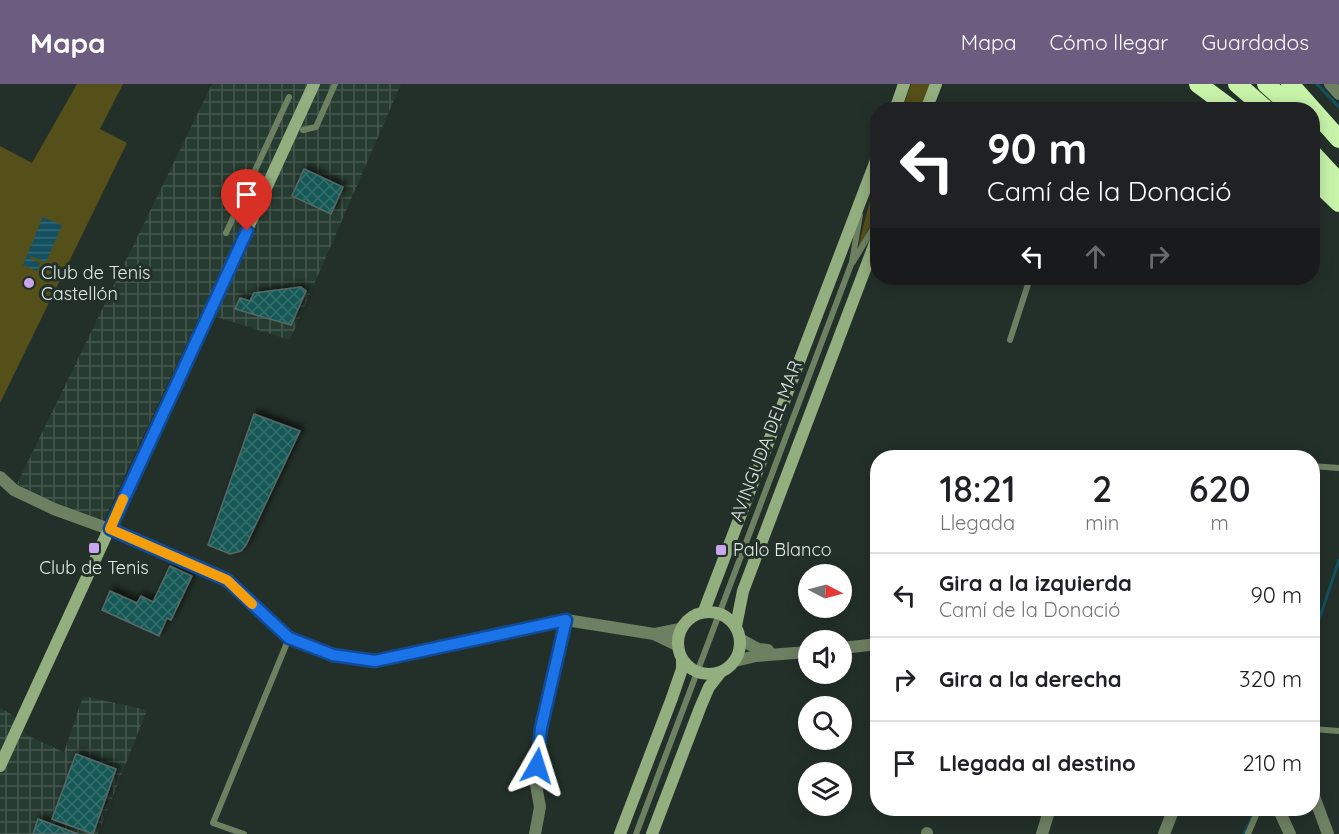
<!DOCTYPE html>
<html lang="es">
<meta charset="utf-8">
<style>
:root{--surface:#fff;--page:#f6f6f6;--text:#202124;--muted:#757577;--line:#e0e0e0;--accent:#6c5c7f}
body{margin:0;font-family:Quicksand,sans-serif;background:var(--page);color:var(--text);height:100vh;display:flex;flex-direction:column;font-size:22px;white-space:nowrap}
*{box-sizing:border-box;margin:0}
p{font-size:20px;color:var(--muted)}
.icon{flex:none;width:33px;height:33px;fill:none;stroke:currentColor;stroke-width:2;stroke-linecap:round;stroke-linejoin:round}
.map{position:relative;flex:1;overflow:hidden}
.sheet{position:absolute;left:870px;top:366px;width:450px;height:366px;display:flex;flex-direction:column;background:var(--surface);border-radius:24px;box-shadow:0 3px 15px #0003}
.sheet>*{flex:none}
.hud{position:absolute;left:870px;top:18px;width:450px;height:183px;border-radius:24px;box-shadow:0 3px 15px #0003;background:#202124;color:#fff;overflow:hidden}
.needle{width:39px;rotate:96deg}
.fabs{position:absolute;left:798px;top:480px;display:grid;gap:12px}
.fabs a{display:grid;place-items:center;width:54px;height:54px;border-radius:50%;background:var(--surface);box-shadow:0 3px 15px #0003;font-size:30px}
.pin{position:absolute;display:grid;place-items:center;width:51px;height:51px;color:#fff;margin:-62px -26px;border-radius:50% 50% 50% 0;rotate:-45deg;box-shadow:0 0 6px #0007}
.pin .icon{rotate:45deg}
.me{position:absolute;width:66px;margin:-33px;rotate:6deg;stroke-linejoin:round;filter:drop-shadow(0 0 4px #0008)}
.turn{display:flex;align-items:center;gap:21px;height:126px;padding:0 18px;font-size:27px}
.turn .icon{width:78px;height:78px;stroke-width:2.5}
.turn b{display:block;font-size:42px;line-height:51px}
.lanes{display:flex;align-items:center;height:57px;padding:0 18px;background:#0003;justify-content:center;gap:30px;direction:ltr}
.lanes .off{opacity:.35}
.eta{display:flex;justify-content:space-evenly;align-items:center;height:102px;text-align:center}
.eta b{font-size:36px;font-weight:600;line-height:42px}
ul{padding:0;list-style:none}
li{display:flex;align-items:center;gap:18px;height:84px;padding:0 18px;border-top:2px solid var(--line)}
li div{flex:1}
li b{display:block;font-size:22px}
li em{font-style:normal}
header{display:flex;align-items:center;gap:36px;box-sizing:border-box;height:84px;padding:0 30px;background:var(--accent);color:#fff}
header strong{font-size:28px}
nav{display:flex;gap:33px;margin-inline-start:auto;font-size:21px}
.map>svg:first-child{display:block}
.industrial{fill:url(#industrial-grid)}
.grass{fill:#554f19}
.water{fill:url(#water-rules)}
.lines{fill:none;stroke-linecap:round;stroke-linejoin:round}
.stream{stroke:#135060;stroke-width:3}
.building{fill:url(#building-cross-hatch);stroke:#566866;stroke-width:1.5;filter:url(#shadow)}
.lane{stroke:#6e8062;stroke-width:6}
.street{stroke:#6e8062;stroke-width:12}
.secondary{stroke:#93af7f;stroke-width:12}
.highway{stroke:#c8f4aa;stroke-width:18}
.route-casing{stroke:#114b97;stroke-width:15}
.route{stroke:#1a73e8;stroke-width:10}
.slow{stroke:#f59e0b;stroke-width:10}
.poi-dot{fill:#c9a5ee;stroke:#233029;stroke-width:2}
.labels{text-anchor:middle;stroke-width:6;stroke-linejoin:round;paint-order:stroke}
.poi-label{font-size:18px;fill:#e3ebe7;stroke:#233029;text-anchor:start}
.street-label{font-size:18px;fill:#e3ebe7;stroke:#233029}
</style>
<header>
<strong>Mapa</strong>
<nav><a>Mapa</a><a>Cómo llegar</a><a>Guardados</a></nav>
</header>
<div class="map">
<svg width="1339" height="750" viewBox="0 0 1339 750">
<defs>
<pattern id="industrial-grid" width="8" height="8" patternUnits="userSpaceOnUse" patternTransform="scale(1.5)"><rect width="8" height="8" fill="#273c31"/><path d="M0 4h8M4 0v8" fill="none" stroke="#46584f"/></pattern>
<pattern id="water-rules" width="6" height="5" patternUnits="userSpaceOnUse" patternTransform="scale(1.5)"><rect width="6" height="5" fill="#135060"/><path d="M0 2.5h6" fill="none" stroke="#356977"/></pattern>
<pattern id="building-cross-hatch" width="8" height="8" patternUnits="userSpaceOnUse" patternTransform="scale(1.5)"><rect width="8" height="8" fill="#145855"/><path d="M0 0l8 8M0 8l8-8" fill="none" stroke="#36706d"/></pattern>
<filter id="shadow"><feDropShadow dx="4" dy="-4" stdDeviation="3" flood-color="#0009"/></filter>
</defs>
<rect width="100%" height="100%" fill="#233029"/>
<path class="industrial" d="M212,0H401L290,256L201,228L101,443L17,400Z
M83,612L147,626L98,750H0V624L11,630L28,652L64,668Z"/>
<path class="grass" d="M77,0H123L100,45L127,59L0,319V62L32,79Z
M911,0H930L920,25L902,26Z
M877,89V129L857,167Z"/>
<path class="water" d="M43,133L62,141L46,178L31,172L30,175L40,179L37,187L23,181Z"/>
<g class="lines">
<path class="stream" d="M1317,0L1339,23
M1312,557L1339,476
M1244,750L1253,732"/>
</g>
<path class="building" d="M304,85L343,103L331,130L292,112Z
M301,203L306,207L291,241L235,225L240,214L250,217L254,209Z
M254,330L300,347L246,461L241,467L230,470L208,461Z
M170,482L192,492L171,536L167,534L159,552L102,526L110,507L137,519L141,512L153,518Z
M76,670L116,685L93,750L52,735Z
M38,735L78,750H33Z"/>
<g class="lines">
<path class="lane" d="M303,46L316,43L335,0
M226,149L289,13
M853,178L878,136
M1010,256L1030,194
M1312,382L1339,384
M1312,645L1339,647
M244,750L213,739L289,554
M636,750L852,178L860,131
M1248,750L1259,724"/>
<path class="street" d="M1330,0L1339,10
M0,393L14,406L54,425L109,445L227,496L289,554L333,571L375,577L566,536L654,550L677,561
M655,550L680,545
M740,555L758,565L768,566
M842,564L878,560
M735,577L756,572L808,568
M1312,707L1328,750
M1278,724L1290,750
M535,750L540,723L536,701L541,644L566,536
M927,750V749
M1042,750L1050,724
M1164,750L1174,724"/>
<path class="secondary" d="M895,26L904,0
M926,26L936,0
M704,527L878,71
M678 559a31 31 0 1 1 62 0a31 31 0 1 1-62 0Z
M736,542L743,507L878,151
M0,682L314,0
M620,750L672,614L682,585V576
M652,750L700,624L709,603L720,589"/>
<path class="highway" d="M1198,0L1233,26
M1237,0L1267,26
M1266,0L1295,26
M1290,0L1339,55
M1312,69L1339,98
M1312,93L1339,119"/>
</g>
<g class="lines">
<defs>
<path id="route" d="M247,147L110,445L227,496L289,554L333,571L375,577L566,536L541,644L537,682"/>
</defs>
<use href="#route" class="route-casing"/>
<use href="#route" class="route"/>
<path class="slow" d="M123,415L110,445L227,496L252,520"/>
</g>
<g class="poi-dot">
<circle cx="29" cy="199" r="6"/>
<rect x="88" y="458" width="12" height="12" rx="3"/>
<rect x="715" y="460" width="12" height="12" rx="3"/>
</g>
<g class="labels">
<g class="poi-label">
<text x="41" y="195">Club de Tenis<tspan x="41" dy="21">Castellón</tspan></text>
<text x="733" y="472">Palo Blanco</text>
<text x="94" y="490" text-anchor="middle">Club de Tenis</text>
</g>
<g class="street-label">
<text transform="translate(766 357) rotate(-69)" y="6">AVINGUDA DEL MAR</text>
</g>
</g>
</svg>
<div class="fabs">
<a><svg class="needle" viewBox="-14 -14 28 28"><path d="M0-13l5 13h-10z" fill="#e53935"/><path d="M0 13l5-13h-10z" fill="#757577"/></svg></a>
<a><svg class="icon" aria-label="sound" viewBox="0 0 24 24"><path d="M4 9h4l5-4v14l-5-4H4zM17 9q2 3 0 6"/></svg></a>
<a><svg class="icon" aria-label="search" viewBox="0 0 24 24"><circle cx="10" cy="10" r="6"/><path d="M15 15l6 6"/></svg></a>
<a><svg class="icon" aria-label="layers" viewBox="0 0 24 24"><path d="M12 4l9 5-9 5-9-5zM3 14l9 5 9-5"/></svg></a>
</div>
<div class="pin" style="left:247px;top:147px;background:#d93025"><svg class="icon" aria-label="arrive" viewBox="0 0 24 24"><path d="M6 21V4h12l-3 4 3 4H6"/></svg></div>
<svg class="me" style="left:537px;top:682px" viewBox="-20 -20 40 40"><path d="M0-17L14 15 0 8-14 15z" fill="#1a73e8" stroke="#fff" stroke-width="4"/></svg>
<div class="hud">
<div class="turn"><svg class="icon" aria-label="left" viewBox="0 0 24 24"><path d="M17 20v-9H6M10 6l-5 5 5 5"/></svg><div><b>90 m</b>Camí de la Donació</div></div>
<div class="lanes"><svg class="icon" aria-label="left" viewBox="0 0 24 24"><path d="M17 20v-9H6M10 6l-5 5 5 5"/></svg><svg class="icon off" aria-label="ahead" viewBox="0 0 24 24"><path d="M12 20V5M6 11l6-6 6 6"/></svg><svg class="icon off" aria-label="right" viewBox="0 0 24 24"><path d="M7 20v-9h11M14 6l5 5-5 5"/></svg></div>
</div>
<section class="sheet">
<div class="eta">
<div><b>18:21</b><p>Llegada</p></div>
<div><b>2</b><p>min</p></div>
<div><b>620</b><p>m</p></div>
</div>
<ul>
<li><svg class="icon" aria-label="left" viewBox="0 0 24 24"><path d="M17 20v-9H6M10 6l-5 5 5 5"/></svg><div><b>Gira a la izquierda</b><p>Camí de la Donació</p></div><em>90 m</em></li>
<li><svg class="icon" aria-label="right" viewBox="0 0 24 24"><path d="M7 20v-9h11M14 6l5 5-5 5"/></svg><div><b>Gira a la derecha</b></div><em>320 m</em></li>
<li><svg class="icon" aria-label="arrive" viewBox="0 0 24 24"><path d="M6 21V4h12l-3 4 3 4H6"/></svg><div><b>Llegada al destino</b></div><em>210 m</em></li>
</ul>
</section>
</div>
